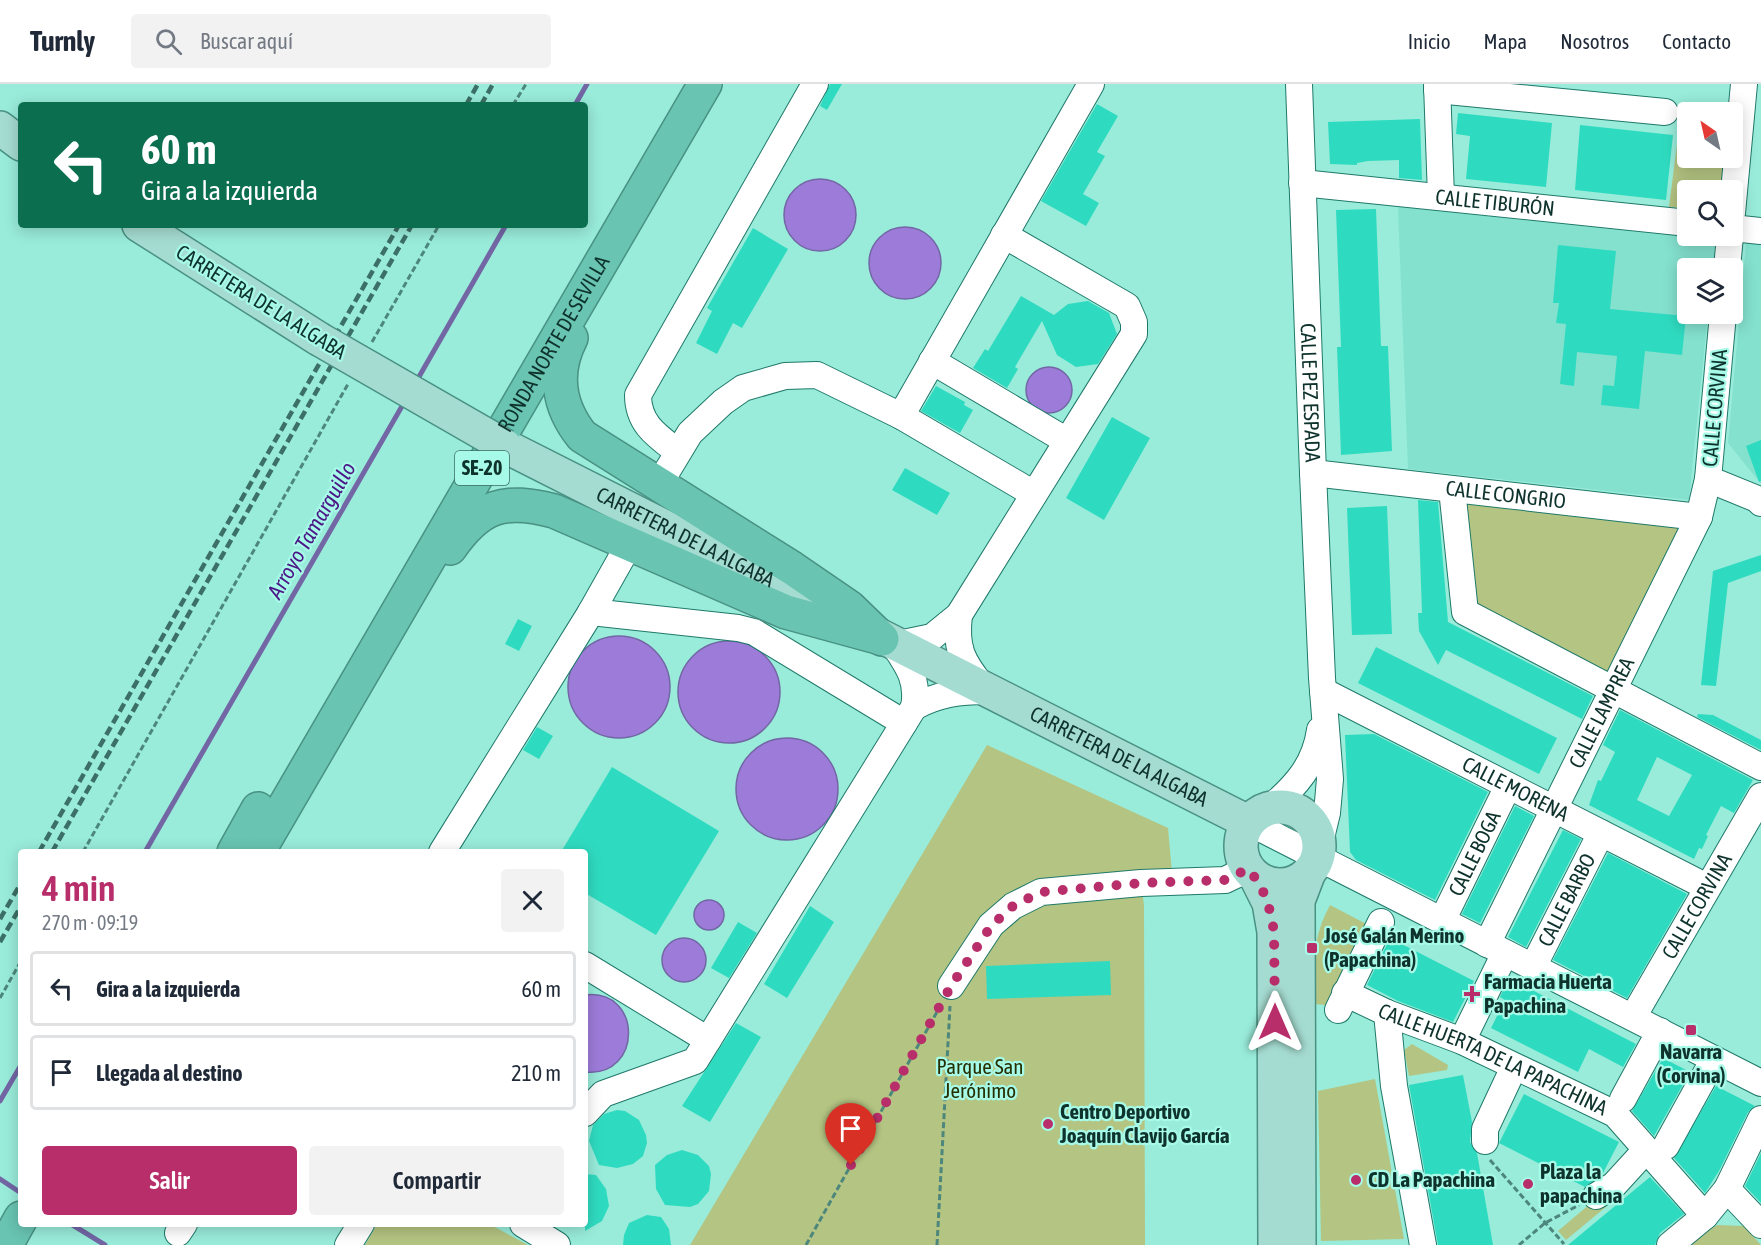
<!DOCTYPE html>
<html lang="es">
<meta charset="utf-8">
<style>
:root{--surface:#fff;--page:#f2f2f3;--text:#1f2937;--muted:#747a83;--line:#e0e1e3;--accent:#b82e6a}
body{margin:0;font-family:"Asap Condensed",sans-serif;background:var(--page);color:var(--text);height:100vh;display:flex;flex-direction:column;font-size:22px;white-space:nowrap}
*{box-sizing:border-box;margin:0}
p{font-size:20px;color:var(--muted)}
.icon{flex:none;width:33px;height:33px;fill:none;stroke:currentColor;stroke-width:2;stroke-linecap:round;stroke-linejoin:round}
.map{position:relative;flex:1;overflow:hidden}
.details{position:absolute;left:18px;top:765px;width:570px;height:378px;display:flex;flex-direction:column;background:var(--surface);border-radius:6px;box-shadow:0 3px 15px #0003}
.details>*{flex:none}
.banner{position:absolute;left:18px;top:18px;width:570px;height:126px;border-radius:6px;box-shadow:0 3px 15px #0003;background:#0b6e4f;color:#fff;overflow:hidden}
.needle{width:39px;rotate:326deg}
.buttons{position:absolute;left:1677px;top:18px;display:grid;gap:12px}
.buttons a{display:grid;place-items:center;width:66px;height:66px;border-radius:6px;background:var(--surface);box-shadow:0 3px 15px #0003;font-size:30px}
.pin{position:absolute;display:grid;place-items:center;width:51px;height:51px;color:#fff;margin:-62px -26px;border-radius:50% 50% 50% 0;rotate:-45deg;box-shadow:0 0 6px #0007}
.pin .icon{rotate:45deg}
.me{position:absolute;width:66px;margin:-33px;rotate:0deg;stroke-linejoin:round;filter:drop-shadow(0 0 4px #0008)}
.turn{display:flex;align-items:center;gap:21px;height:126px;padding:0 24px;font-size:27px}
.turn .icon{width:78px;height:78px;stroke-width:2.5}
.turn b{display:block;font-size:42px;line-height:51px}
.round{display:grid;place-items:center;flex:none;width:63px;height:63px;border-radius:6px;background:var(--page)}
.head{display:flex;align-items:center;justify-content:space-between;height:102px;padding:0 24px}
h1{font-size:36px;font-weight:600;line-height:45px;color:var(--accent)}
.primary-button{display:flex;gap:12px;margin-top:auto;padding:12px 24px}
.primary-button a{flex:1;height:69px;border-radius:6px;background:var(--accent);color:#fff;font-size:24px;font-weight:600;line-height:69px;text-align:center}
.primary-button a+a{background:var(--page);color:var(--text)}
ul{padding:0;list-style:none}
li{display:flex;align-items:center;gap:18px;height:75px;margin:0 12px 9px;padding:0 12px;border:3px solid var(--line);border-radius:6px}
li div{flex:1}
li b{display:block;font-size:22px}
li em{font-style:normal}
header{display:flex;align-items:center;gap:36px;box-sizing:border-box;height:84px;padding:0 30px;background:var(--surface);border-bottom:2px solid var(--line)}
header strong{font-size:28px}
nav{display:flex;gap:33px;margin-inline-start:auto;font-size:21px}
.search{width:420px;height:54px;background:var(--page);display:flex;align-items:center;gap:15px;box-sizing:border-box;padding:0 21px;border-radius:6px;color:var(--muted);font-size:22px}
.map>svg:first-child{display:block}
.built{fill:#84e1ce}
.green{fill:#b4c482}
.water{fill:#9d7cd9;stroke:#7266a5;stroke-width:1.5}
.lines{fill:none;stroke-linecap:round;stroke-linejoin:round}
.stream{stroke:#7266a5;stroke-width:5}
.building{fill:#2fdbc0;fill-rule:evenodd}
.minor-casing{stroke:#1f796a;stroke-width:28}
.major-casing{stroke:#499183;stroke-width:36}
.highway-casing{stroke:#499183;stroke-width:36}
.path{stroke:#4d877b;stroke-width:3;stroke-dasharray:6 3;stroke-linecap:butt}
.minor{stroke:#fff;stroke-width:26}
.major{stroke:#a5dcd1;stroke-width:33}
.highway{stroke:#69c4b2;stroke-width:33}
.rail{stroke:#3c6f65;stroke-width:4.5;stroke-dasharray:9 4.5;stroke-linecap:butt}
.major-bridge-casing{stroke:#499183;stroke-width:36;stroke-linecap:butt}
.major-bridge{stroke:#a5dcd1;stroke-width:33}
.route{stroke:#b82e6a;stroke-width:10;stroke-dasharray:0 18}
.poi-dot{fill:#b82e6a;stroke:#a6fae7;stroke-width:2}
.labels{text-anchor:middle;stroke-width:4.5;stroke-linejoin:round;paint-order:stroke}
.shield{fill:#a6fae7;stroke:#3c6e64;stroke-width:1.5}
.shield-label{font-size:20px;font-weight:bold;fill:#0e322c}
.street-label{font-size:21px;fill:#0e322c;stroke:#a6fae7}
.poi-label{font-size:21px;font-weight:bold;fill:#0e322c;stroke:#a6fae7;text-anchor:start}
.park-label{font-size:21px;fill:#272f00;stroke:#a6fae7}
.water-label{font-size:22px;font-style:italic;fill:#4c1686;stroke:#a6fae7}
</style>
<header>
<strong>Turnly</strong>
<div class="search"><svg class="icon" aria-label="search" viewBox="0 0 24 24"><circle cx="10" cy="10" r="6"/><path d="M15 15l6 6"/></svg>Buscar aquí</div>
<nav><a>Inicio</a><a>Mapa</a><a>Nosotros</a><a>Contacto</a></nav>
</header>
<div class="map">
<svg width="1761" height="1161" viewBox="0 0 1761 1161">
<rect width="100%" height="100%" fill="#99ecda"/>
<path class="built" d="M1398,123L1715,156L1713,184H1688V230H1708L1689,416L1408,385Z
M1746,159L1761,160V400L1728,359Z"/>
<path class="green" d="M1682,21L1729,26V28H1688V74H1726L1723,106H1688L1687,124L1669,123Z
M1460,414L1683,441L1607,590L1473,523Z
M987,661L1168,744L1172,789L1141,799L1144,821L1145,1161H690Z
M1330,821L1374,844L1335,922L1315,920C1314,881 1311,856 1330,821Z
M1412,960L1448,981L1447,986L1409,992L1404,966Z
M1375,995L1404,1155L1321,1157L1318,1007Z
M1597,1114L1607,1122L1566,1156L1558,1147Z
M377,1140H489L528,1161H365Z
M1717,1141L1744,1142L1761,1161H1685Z"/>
<path class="water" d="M784 131a36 36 0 1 1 72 0a36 36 0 1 1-72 0Z
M869 179a36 36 0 1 1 72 0a36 36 0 1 1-72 0Z
M1026 306a23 23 0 1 1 46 0a23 23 0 1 1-46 0Z
M568 603a51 51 0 1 1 102 0a51 51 0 1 1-102 0Z
M678 608a51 51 0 1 1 102 0a51 51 0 1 1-102 0Z
M736 705a51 51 0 1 1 102 0a51 51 0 1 1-102 0Z
M694 831a15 15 0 1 1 30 0a15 15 0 1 1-30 0Z
M662 876a22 22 0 1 1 44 0a22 22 0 1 1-44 0Z
M585,911C643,904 643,994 585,988Z"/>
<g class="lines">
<path class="stream" d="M575,21L587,0
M416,298L506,141
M145,768L405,317
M0,1017L21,981
M0,1095L21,1109
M71,1140L105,1161"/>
</g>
<path class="building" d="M830,0H842L827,26L820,22Z
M1097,20L1118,32L1097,68L1105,72L1083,110L1099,119L1086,142L1041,117Z
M1458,29L1552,39L1546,103L1466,95L1470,52L1456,50Z
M1420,35L1422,96L1399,94V76L1368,77L1357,79V81L1330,80L1328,38Z
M1580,41L1673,51L1666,116L1575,106Z
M1376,125L1381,262H1388L1392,367L1341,371L1337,263H1341L1336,126Z
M753,144L788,165L742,244L733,239L717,270L696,259L712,227L707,224Z
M1558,161L1616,167L1610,225L1686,232L1682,271L1645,267L1639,325L1601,321L1603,301L1614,302L1617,272L1577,268L1574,302L1560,300L1566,240L1556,239L1559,219H1553Z
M1021,212L1054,231L1068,220L1088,217L1109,229L1117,250L1098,280L1076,283L1057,271L1042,237L1015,283L1018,285L1007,304L973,284L985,265L988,267Z
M936,302L965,318L964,321L973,326L960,349L921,327Z
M1112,333L1150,354L1104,436L1066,414Z
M1761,356V397L1759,398L1746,362Z
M905,384L950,409L937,431L892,406Z
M1418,416L1438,418L1448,538L1593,612L1582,635L1446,566L1438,581L1419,547L1418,529H1422Z
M1387,422L1392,550L1352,551L1347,424Z
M1761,471V487L1728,499L1716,602L1701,601L1713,487Z
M518,535L532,542L519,567L505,560Z
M1376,563L1557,654L1539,690L1358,599Z
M1620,626L1753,696L1734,729L1721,722L1706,751L1708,752L1702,765L1699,764L1694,775L1589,721L1598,696L1601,697L1615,668L1603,661ZM1657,673L1692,691L1669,732L1637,716Z
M1698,630L1713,631L1761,656V666L1697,633Z
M537,643L553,652L539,675L523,666Z
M1374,650L1488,708L1435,816L1356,776L1350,768L1345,651Z
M612,683L719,747L656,851L585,809V768H561Z
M1515,722L1534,732L1480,839L1462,830Z
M1563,746L1581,755L1526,863L1508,853Z
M1608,769L1687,810L1627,914L1553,876Z
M810,822L834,838L787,914L764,900Z
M738,838L757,849L729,894L711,884Z
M1390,854L1474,897L1453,938L1398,917L1367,901Z
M1110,877L1111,911L987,915L986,882Z
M1509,894L1636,960L1623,983L1589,965L1578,988L1491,944L1505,916L1500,913Z
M736,939L761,953L710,1038L682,1022Z
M1663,974L1690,988L1654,1052L1632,1027Z
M1463,991L1472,1038L1470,1058L1477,1069L1493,1161H1438L1409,1001Z
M1716,1002L1755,1022L1748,1028L1719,1087L1705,1109L1674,1074Z
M1524,1010L1619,1058L1602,1091L1585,1103L1499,1059Z
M617,1026L625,1027L639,1036L646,1051L647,1059L643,1072L633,1080L617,1084L599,1081L589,1057L593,1041L604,1030Z
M682,1066L698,1071L709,1082L711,1090L709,1107L698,1120L690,1123L665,1121L656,1105L655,1081L667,1071Z
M1761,1069V1119L1745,1102Z
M585,1090L596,1091L606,1105L609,1122L602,1137L585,1147Z
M1650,1093L1684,1130L1660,1149L1655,1161H1568Z
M647,1131L661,1133L669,1145L671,1161H623L624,1151L629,1139Z"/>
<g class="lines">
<defs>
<g id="minor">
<path id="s1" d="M1299,0L1313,389L1322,594L1330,695L1327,729L1319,762"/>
<path d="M1437,0L1441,113"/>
<path d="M1437,6L1665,28"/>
<path id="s2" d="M1302,99L1688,139"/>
<path d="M1732,129L1744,0"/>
<path d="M1732,144L1761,147"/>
<path d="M1727,184L1730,152"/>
<path d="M1723,230L1708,395L1757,415L1761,419"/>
<path d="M932,277L1067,357"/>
<path d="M901,332L1091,0"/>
<path d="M678,368C657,352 638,340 638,311L815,0"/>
<path id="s3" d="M1313,389L1699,433"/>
<path d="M664,392L690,349L723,318L743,304L785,292L817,291L901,332L1034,410"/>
<path d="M1452,405L1465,528L1761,683"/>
<path d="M591,528L738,544L754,548L904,639"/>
<path d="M959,531C955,564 962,577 982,602"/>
<path id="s4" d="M1323,607L1707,803"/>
<path d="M914,623C938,610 960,607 986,607"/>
<path d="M1270,724C1296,702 1315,681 1320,646"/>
<path d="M1248,738L1761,999"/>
<path d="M442,768L591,528L626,466"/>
<path id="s5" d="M1442,837L1508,702"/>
<path id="s6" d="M1487,860L1699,433L1708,395"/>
<path d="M585,881L708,956"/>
<path id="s7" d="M1533,883L1601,749"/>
<path d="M951,902L991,841L1013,822L1041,808L1141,799L1225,796L1248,785"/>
<path id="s8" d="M1345,909L1387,929L1462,957L1615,1030L1705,1132"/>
<path d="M1338,926L1381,838"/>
<path d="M1387,929L1394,1002L1423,1161"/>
<path id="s9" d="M1633,933L1761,712"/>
<path d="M1462,957L1505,869"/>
<path d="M1623,1015L1660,947"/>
<path d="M585,1029L603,1010L695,977L914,623C919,597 908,582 894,561L932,553L959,531L1134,250V238L1127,222L1004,151"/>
<path d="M1485,1057V1045L1514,983"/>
<path d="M1666,1062L1714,975"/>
<path d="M1727,1105L1761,1141"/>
<path d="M1596,1112L1614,1101L1646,1066"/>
<path d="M523,1140L557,1161"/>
<path d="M178,1149L184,1140"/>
<path d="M348,1161L361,1140"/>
<path d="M1670,1161L1705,1132L1727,1105L1761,1035"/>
</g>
<g id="major">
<path d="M0,44L21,60"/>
<path d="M139,141L319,255"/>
<path id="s10" d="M505,362L1248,738"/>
<circle cx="1280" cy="762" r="39"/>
<path d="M1257,795L1269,819L1274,848L1275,1161"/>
<path d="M1299,1161L1298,817L1309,788"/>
</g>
<g id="highway">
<path d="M571,254C553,289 558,322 582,352L792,484L849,523L882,555"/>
<path d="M450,464C480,421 504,414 554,427L786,528L881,554"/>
<path d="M234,768L258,725"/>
<path id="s11" d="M258,768L705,0"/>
<path d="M6,1161L21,1134"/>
</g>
</defs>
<use href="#minor" class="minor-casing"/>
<use href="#major" class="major-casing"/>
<use href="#highway" class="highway-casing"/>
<path class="path" d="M513,21L526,0
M372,258L439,141
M83,768L348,300
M0,914L21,877
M1490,1076L1564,1160
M806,1161L942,919
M937,1161L950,922
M1519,1161L1545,1139L1579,1121"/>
<use href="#minor" class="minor"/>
<use href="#major" class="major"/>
<use href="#highway" class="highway"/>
<path class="rail" d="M466,21L478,0
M481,21L493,0
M39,768L399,141
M52,768L412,141
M0,835L21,799
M0,858L21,822"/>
<defs>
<path id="major-bridge" d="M319,255L505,362"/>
</defs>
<use href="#major-bridge" class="major-bridge-casing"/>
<use href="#major-bridge" class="major-bridge"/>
</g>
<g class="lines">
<path class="route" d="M851,1081L951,902L991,842L1013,822L1041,808L1142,799L1225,796L1248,785C1265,804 1270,823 1274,848L1275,938"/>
</g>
<g class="poi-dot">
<rect x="1306" y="858" width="12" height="12" rx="3"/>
<path d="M1469 901h6v6h6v6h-6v6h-6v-6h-6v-6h6z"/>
<rect x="1685" y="940" width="12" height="12" rx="3"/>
<circle cx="1048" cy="1040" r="6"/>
<circle cx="1356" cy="1096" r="6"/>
<circle cx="1528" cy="1100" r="6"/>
</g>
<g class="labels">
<rect class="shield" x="455" y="367" width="54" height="34" rx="4.5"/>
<g class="shield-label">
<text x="482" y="391">SE-20</text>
</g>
<g class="street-label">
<text dy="7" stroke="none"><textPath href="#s2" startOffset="194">CALLE TIBURÓN</textPath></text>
<text transform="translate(261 218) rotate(32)" y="7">CARRETERA DE LA ALGABA</text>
<text dy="7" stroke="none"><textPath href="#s11" startOffset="588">RONDA NORTE DE SEVILLA</textPath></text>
<text dy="7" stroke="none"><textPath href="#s1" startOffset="309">CALLE PEZ ESPADA</textPath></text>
<text transform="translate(1715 324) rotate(-85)" y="7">CALLE CORVINA</text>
<text dy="7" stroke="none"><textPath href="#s3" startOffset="194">CALLE CONGRIO</textPath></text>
<text dy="7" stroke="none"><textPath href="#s10" startOffset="202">CARRETERA DE LA ALGABA</textPath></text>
<text dy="7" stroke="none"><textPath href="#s6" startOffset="258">CALLE LAMPREA</textPath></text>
<text dy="7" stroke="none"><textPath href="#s10" startOffset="688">CARRETERA DE LA ALGABA</textPath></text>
<text dy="7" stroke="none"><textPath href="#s4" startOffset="216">CALLE MORENA</textPath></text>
<text dy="7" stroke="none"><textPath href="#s5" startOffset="75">CALLE BOGA</textPath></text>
<text dy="7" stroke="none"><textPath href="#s7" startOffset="75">CALLE BARBO</textPath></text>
<text dy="7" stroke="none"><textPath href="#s9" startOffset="128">CALLE CORVINA</textPath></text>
<text dy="7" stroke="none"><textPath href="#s8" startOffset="162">CALLE HUERTA DE LA PAPACHINA</textPath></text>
</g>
<g class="poi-label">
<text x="1324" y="859">José Galán Merino<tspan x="1324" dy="24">(Papachina)</tspan></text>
<text x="1484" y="905">Farmacia Huerta<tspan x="1484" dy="24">Papachina</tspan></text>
<text x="1691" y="975" text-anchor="middle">Navarra<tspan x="1691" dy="24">(Corvina)</tspan></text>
<text x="1060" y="1035">Centro Deportivo<tspan x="1060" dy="24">Joaquín Clavijo García</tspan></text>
<text x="1540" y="1095">Plaza la<tspan x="1540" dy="24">papachina</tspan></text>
<text x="1368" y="1103">CD La Papachina</text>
</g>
<g class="park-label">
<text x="980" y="990">Parque San<tspan x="980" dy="24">Jerónimo</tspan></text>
</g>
<g class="water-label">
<text transform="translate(311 446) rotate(-60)" y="8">Arroyo Tamarguillo</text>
</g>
</g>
</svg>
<div class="buttons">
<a><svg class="needle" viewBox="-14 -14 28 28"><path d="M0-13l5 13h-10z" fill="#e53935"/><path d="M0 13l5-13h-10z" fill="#747a83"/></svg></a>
<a><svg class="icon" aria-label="search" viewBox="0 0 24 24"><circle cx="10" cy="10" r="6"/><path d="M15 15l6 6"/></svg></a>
<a><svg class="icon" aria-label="layers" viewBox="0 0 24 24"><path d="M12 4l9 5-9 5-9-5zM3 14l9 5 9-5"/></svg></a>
</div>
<div class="pin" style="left:851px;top:1081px;background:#d93025"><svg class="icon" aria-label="arrive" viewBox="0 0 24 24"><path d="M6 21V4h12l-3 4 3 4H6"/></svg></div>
<svg class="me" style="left:1275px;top:938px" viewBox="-20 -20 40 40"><path d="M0-17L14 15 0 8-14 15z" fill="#b82e6a" stroke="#fff" stroke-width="4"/></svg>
<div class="banner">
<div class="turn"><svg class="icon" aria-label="left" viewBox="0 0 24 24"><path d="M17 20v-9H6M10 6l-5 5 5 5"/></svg><div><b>60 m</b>Gira a la izquierda</div></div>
</div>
<section class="details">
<div class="head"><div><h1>4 min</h1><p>270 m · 09:19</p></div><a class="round"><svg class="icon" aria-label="close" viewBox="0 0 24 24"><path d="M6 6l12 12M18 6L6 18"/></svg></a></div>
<ul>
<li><svg class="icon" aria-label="left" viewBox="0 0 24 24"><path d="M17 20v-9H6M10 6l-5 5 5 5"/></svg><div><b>Gira a la izquierda</b></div><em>60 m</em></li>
<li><svg class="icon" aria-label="arrive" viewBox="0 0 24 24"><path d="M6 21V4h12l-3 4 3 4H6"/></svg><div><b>Llegada al destino</b></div><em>210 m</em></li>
</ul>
<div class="primary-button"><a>Salir</a><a>Compartir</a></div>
</section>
</div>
